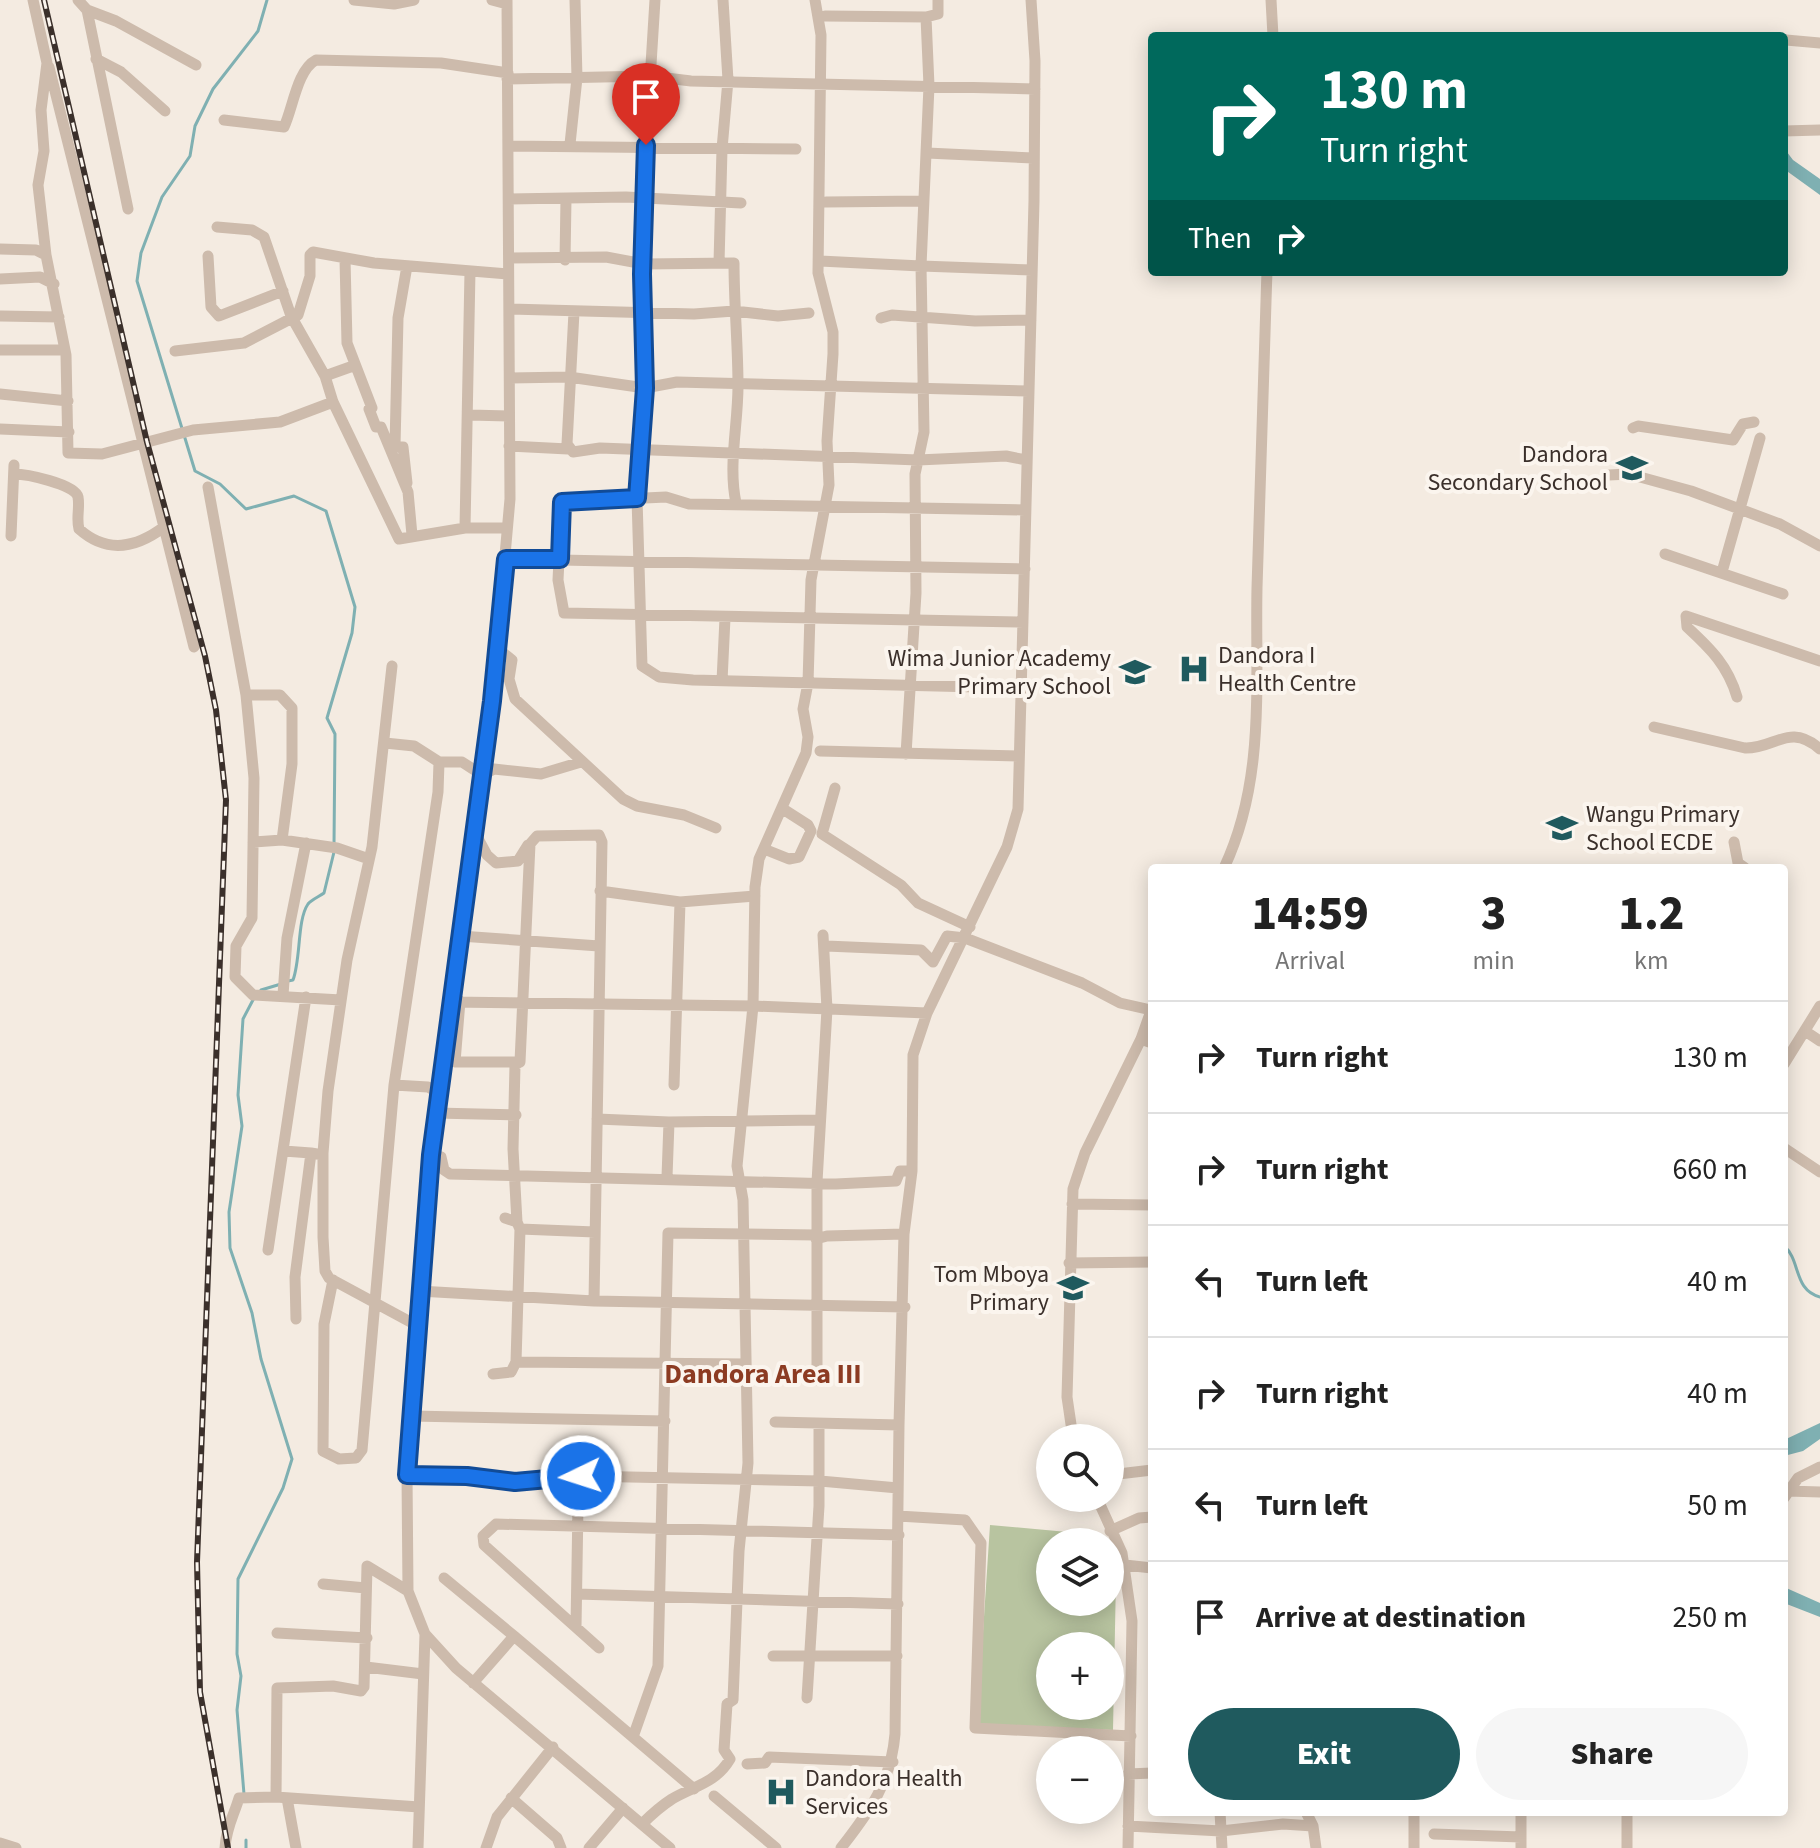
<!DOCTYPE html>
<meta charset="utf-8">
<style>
:root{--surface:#fff;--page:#f6f6f6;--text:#222;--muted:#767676;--line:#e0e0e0;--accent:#1f5a5e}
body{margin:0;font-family:"Source Sans 3",sans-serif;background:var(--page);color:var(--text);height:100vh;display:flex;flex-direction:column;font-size:30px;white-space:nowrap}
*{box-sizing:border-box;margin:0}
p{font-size:26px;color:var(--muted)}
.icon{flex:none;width:44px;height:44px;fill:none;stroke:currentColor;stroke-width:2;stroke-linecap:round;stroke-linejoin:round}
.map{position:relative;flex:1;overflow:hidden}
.panel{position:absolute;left:1148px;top:864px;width:640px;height:952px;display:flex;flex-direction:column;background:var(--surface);border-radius:8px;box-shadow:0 4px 20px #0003}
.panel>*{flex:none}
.guide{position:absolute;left:1148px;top:32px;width:640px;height:244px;border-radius:8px;box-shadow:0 4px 20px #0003;background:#00695c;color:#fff;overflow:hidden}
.buttons{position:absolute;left:1036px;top:1424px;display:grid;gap:16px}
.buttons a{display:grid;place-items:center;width:88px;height:88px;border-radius:50%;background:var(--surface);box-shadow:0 4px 20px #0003;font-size:40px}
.pin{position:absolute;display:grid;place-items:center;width:68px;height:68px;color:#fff;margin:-82px -34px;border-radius:50% 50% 50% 0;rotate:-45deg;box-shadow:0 0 8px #0007}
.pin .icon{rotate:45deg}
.me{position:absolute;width:88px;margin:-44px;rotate:266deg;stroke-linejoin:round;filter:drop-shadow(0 0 6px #0008)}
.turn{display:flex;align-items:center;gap:28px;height:168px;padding:0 40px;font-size:36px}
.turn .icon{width:104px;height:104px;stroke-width:2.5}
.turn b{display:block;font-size:56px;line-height:68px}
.then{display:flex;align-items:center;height:76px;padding:0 40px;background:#0003;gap:16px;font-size:30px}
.eta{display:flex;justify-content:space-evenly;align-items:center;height:136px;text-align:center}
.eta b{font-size:48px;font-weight:800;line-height:56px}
.action{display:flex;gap:16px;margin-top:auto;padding:16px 40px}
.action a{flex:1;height:92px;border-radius:48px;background:var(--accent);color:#fff;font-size:32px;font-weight:800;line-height:92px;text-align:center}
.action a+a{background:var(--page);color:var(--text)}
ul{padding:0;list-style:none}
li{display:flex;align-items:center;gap:24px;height:112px;padding:0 40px;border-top:2px solid var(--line)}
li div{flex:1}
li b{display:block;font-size:30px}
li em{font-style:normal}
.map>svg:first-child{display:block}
.green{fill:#b8c4a0;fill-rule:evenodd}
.water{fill:#7fb0b2}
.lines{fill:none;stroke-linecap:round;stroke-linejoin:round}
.stream{stroke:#7fb0b2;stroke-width:3}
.street{stroke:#cdbbac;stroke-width:11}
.rail-casing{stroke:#3b302b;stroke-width:6}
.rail{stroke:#fbf5ee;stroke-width:3;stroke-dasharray:9;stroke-linecap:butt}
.route-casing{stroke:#114b97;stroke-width:20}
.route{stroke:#1a73e8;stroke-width:14}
.labels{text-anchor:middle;stroke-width:8;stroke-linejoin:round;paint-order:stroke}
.poi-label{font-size:24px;fill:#3b302b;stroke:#fbf5ee;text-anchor:end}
.quarter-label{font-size:28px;font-weight:bold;fill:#8c3b22;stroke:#fbf5ee}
</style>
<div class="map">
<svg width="1820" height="1848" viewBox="0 0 1820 1848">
<rect width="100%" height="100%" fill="#f4ebe1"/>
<path class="green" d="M990,1525L1100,1535L1103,1542H1050V1602H1110V1561L1116,1578L1113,1730L977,1724ZM1050,1646H1110V1706H1050Z"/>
<path class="water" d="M1784,148L1793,160L1820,179V195L1784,169Z
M1820,1423V1439L1803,1451L1784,1456V1440Z
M1784,1587L1820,1603V1617L1784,1603Z"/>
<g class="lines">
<path class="stream" d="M267,0L258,31L213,89L195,126L190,156L162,197L141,253L137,281L195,471L220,484L246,509L294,496L326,511L355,607L352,633L327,718L335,734L334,845
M288,981L293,980C301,959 297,920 308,904C311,900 320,896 324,893L334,852
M261,990L281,984
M1784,1246C1801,1260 1793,1290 1820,1297
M244,1794L237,1710L241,1676L237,1654L238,1579L283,1488L292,1459L261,1359L252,1313L230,1248L229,1212L242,1126L238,1095L243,1019L254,998
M246,1840V1848"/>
<path class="street" d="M33,0L47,63L41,110L44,151L38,185L46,255L66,355L68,453L102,454L193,430L280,422L333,402
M78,0L87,10L116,21L196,65
M354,0L394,4L414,0
M492,0L507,4
M507,0L510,499L492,701L431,1155L407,1475L408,1591L425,1634L456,1668L670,1848
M655,0L646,145L647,200L642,274L645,388L637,498L642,666L659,677L693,680L1021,688
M938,0V14L926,17L929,86L921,266L1032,270
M1271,0L1273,36
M87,10L128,209
M825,16L926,17
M1786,40L1820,43
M96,59L121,72L165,111
M49,67L194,647
M507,79L650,76L691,81L1035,89
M224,120L284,127C293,108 297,70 316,60L441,63L508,73
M1784,131L1820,130
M570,144L577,78L575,0
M508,146L796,149
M927,153L1033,158
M509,199L626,197L741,203
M826,202L922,201
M217,227L252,230L264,237L291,316L325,376L333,402L399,539L465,528H507
M0,249L36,250L46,255
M208,256L211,307L219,316L283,291
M510,258L606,257L644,264L734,263C734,304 738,345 738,386C738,425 728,465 736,503
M345,259L347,343L372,408L369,409L376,427H381L408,492L412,535
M565,260L566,199
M820,261L921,266L924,432L915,474L916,593L906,754
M719,263L722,149L728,80L723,0
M0,279L40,277L54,284
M510,309L694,314L734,311L778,316L809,313
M574,312L567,444L573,452L600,448L918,460L1006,456L1026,460
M1,316L59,317
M881,318L892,315L975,321L1031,320
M0,350H65
M175,351L244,343L298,315L310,276V255L313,252L374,263L508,274
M325,376L353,366
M510,378L569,377L645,388L677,382L1029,391
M0,394L68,401
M470,415L508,416
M1633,428L1638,426L1733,440L1743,424L1754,422
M0,429L69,432
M395,446L398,318L407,266
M509,446L568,449
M390,447H403L407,483
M14,474C26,474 75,484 78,497C80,508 76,518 79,529C107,554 136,548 164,527
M1609,475L1629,474L1691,491L1780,524L1820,546
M208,487L246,695L254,778L252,918L236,946L235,977L253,995L341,1000
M465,528L470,271
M11,536L14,465
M1665,554L1783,594
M506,559L1025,569
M1722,572L1760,438
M1023,622L564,613L558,580L562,502L666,497L689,504L1025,510
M498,649L512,660L509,679L515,699L623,799L637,806L684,815L716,828
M392,666L372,847L347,960L328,1091L323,1153V1237L325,1271L329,1278L416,1325
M722,681L725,618
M246,695H280L292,708V764L282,840L337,848L369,859
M1737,697C1728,666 1711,649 1687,627L1686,616L1820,661
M1654,727L1745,748C1775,749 1789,722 1820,749
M820,751L1019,756
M439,762H462L482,775L494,769L541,774L581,762
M835,788L822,834L901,885L918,903L970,927
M474,831L487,855L496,863L518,861L528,845
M253,842L282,840
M1734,842L1738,863L1745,868
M764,849L789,859L799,857L811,831L808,825L783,809
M1224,868C1266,779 1255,683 1257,588C1260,482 1263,377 1267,272
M600,891L680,902L755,896
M460,936L599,946
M826,946L921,950L933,962L947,936L965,938L1082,983L1120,1003L1151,1010
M283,995L287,938L306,843
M460,1001L455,1062H520
M450,1002L753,1006L927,1013
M1805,1031L1820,1041
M1141,1039L1152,1043
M1784,1064L1820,1006
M394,1085L428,1087L439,1093
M674,1085L680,902
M436,1113L516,1115
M597,1119L669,1122L667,1177
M669,1122L820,1120
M1784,1148L1820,1172
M284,1151L311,1153
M431,1155L441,1157L444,1170L450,1174L836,1184L896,1181L900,1171H912
M1072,1204L1152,1205
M517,1222L513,1149L515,1065L520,1062L530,844L537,836L599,835L602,842L594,1301
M520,1229L595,1232
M816,1239L827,1236L904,1234
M268,1250L306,997
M1069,1263L1152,1262
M333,1280L324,1324L323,1451L339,1459L356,1458L362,1450L394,1085L438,792L439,762L414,746L385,743
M419,1291L594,1301L905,1307
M296,1319L295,1277L311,1153L323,1155
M516,1362L745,1364
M493,1374L511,1372L516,1362L520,1229L517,1222L505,1218
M817,1380V1182L827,1009L823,935
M411,1416L665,1421
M775,1422L899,1425
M1073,1438L1067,1397L1073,1189L1085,1153L1141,1039L1152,1008
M407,1475L467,1476L515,1482L581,1476L820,1481L898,1488
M1110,1475L1152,1470
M1788,1491L1820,1492
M1097,1498L1122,1553L1132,1621L1128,1848
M1784,1498L1798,1478L1820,1467
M898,1516L965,1520L981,1543L975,1728L1131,1736
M1110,1531L1139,1518L1152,1517
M1125,1565L1152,1568
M367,1566L408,1591
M444,1578L514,1636
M323,1584L366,1588
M577,1594L898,1604
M576,1627L579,1445
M277,1633L367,1638
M599,1648L484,1545L483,1536L496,1524L899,1535
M773,1656H897
M366,1667L423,1674
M473,1683L514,1636L694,1789
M807,1698L819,1506V1424
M633,1737L658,1666L668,1233L816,1235
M747,1764L765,1763L769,1757L893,1762
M1128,1774L1152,1773
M714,1796L776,1848
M276,1797L277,1688L333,1686L361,1691L364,1687L367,1566
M287,1798L296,1848
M511,1798L557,1838L561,1848
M1220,1812L1222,1848
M1306,1812L1313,1826L1316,1848
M1414,1812V1848
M642,1824C651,1815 661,1806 672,1799C694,1786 716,1783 730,1759L724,1750L727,1704L733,1700L739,1551L748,1463L743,1200L737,1166L753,1006L755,887L759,859L806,753L808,737L803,709L808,683L811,580L829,485L827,441L833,354V332L818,273L821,35L815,0
M1128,1826L1221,1831L1283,1824L1313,1826
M1434,1834L1521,1837
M0,1843L16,1848
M225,1848C226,1828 234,1815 239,1798L276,1797L419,1807
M418,1848L425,1634
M486,1848L497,1817L553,1747
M589,1848L623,1808
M841,1848C870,1811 891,1782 895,1734L899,1425L904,1234L912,1171L913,1055L927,1013L1007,847L1018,809L1034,201L1035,61L1031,0
M1521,1848V1812
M1627,1848V1812"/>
<defs>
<path id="rail" d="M44,0L147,442L205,656L216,710L226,800L197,1562L200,1692L228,1848"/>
</defs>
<use href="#rail" class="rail-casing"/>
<use href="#rail" class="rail"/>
</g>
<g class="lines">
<defs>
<path id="route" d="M581,1476L515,1482L467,1476L407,1475L431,1155L492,701L506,559H560L562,502L637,498L645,388L642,274L646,145"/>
</defs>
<use href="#route" class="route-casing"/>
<use href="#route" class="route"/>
</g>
<defs>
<symbol id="school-bare" viewBox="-9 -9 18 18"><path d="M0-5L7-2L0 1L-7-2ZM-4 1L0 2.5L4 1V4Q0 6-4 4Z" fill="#1f5a5e" stroke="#fbf5ee" stroke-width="2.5" paint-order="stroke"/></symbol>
<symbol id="hospital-bare" viewBox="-9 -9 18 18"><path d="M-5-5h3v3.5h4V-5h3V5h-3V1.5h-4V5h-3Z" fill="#1f5a5e" stroke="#fbf5ee" stroke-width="2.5" paint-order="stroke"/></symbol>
</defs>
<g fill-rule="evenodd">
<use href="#school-bare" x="1610" y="446" width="44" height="44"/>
<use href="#hospital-bare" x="1172" y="647" width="44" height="44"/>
<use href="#school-bare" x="1113" y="650" width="44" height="44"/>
<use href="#school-bare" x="1540" y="806" width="44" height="44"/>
<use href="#school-bare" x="1051" y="1266" width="44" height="44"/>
<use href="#hospital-bare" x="759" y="1770" width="44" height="44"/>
</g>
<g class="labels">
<g class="poi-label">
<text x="1608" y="462">Dandora<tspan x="1608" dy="28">Secondary School</tspan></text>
<text x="1218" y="663" text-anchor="start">Dandora I<tspan x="1218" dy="28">Health Centre</tspan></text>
<text x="1111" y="666">Wima Junior Academy<tspan x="1111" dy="28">Primary School</tspan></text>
<text x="1586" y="822" text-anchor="start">Wangu Primary<tspan x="1586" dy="28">School ECDE</tspan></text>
<text x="1049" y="1282">Tom Mboya<tspan x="1049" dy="28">Primary</tspan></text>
<text x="805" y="1786" text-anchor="start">Dandora Health<tspan x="805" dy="28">Services</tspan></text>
</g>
<g class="quarter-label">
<text x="763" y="1383">Dandora Area III</text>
</g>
</g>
</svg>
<div class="buttons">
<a><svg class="icon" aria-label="search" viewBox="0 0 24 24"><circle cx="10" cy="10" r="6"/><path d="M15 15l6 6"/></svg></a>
<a><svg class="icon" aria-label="layers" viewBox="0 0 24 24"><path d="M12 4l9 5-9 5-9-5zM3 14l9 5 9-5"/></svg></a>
<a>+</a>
<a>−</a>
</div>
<div class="pin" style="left:646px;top:145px;background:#d93025"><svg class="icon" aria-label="arrive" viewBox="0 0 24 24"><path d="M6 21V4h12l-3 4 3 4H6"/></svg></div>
<svg class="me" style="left:581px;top:1476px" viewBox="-20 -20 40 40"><circle r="17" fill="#1a73e8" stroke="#fff" stroke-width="3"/><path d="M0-11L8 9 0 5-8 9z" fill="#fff"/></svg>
<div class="guide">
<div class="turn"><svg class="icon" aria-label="right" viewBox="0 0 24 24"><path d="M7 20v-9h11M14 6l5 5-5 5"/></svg><div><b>130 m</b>Turn right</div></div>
<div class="then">Then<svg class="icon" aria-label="right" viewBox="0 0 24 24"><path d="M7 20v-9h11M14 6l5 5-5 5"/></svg></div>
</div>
<section class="panel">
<div class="eta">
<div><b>14:59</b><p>Arrival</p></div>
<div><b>3</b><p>min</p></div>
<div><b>1.2</b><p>km</p></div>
</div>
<ul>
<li><svg class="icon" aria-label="right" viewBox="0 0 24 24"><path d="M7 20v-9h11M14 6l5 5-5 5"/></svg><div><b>Turn right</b></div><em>130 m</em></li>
<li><svg class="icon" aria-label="right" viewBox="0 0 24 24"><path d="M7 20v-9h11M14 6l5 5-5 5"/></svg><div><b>Turn right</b></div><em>660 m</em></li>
<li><svg class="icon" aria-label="left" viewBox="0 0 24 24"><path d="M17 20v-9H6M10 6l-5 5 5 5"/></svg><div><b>Turn left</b></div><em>40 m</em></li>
<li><svg class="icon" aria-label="right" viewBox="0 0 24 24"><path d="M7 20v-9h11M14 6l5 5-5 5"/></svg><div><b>Turn right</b></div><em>40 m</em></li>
<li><svg class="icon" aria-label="left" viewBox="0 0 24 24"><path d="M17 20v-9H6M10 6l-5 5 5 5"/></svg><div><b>Turn left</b></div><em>50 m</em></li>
<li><svg class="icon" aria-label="arrive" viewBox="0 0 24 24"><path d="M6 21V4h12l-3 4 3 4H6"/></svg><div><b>Arrive at destination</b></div><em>250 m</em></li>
</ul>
<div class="action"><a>Exit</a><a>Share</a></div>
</section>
</div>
